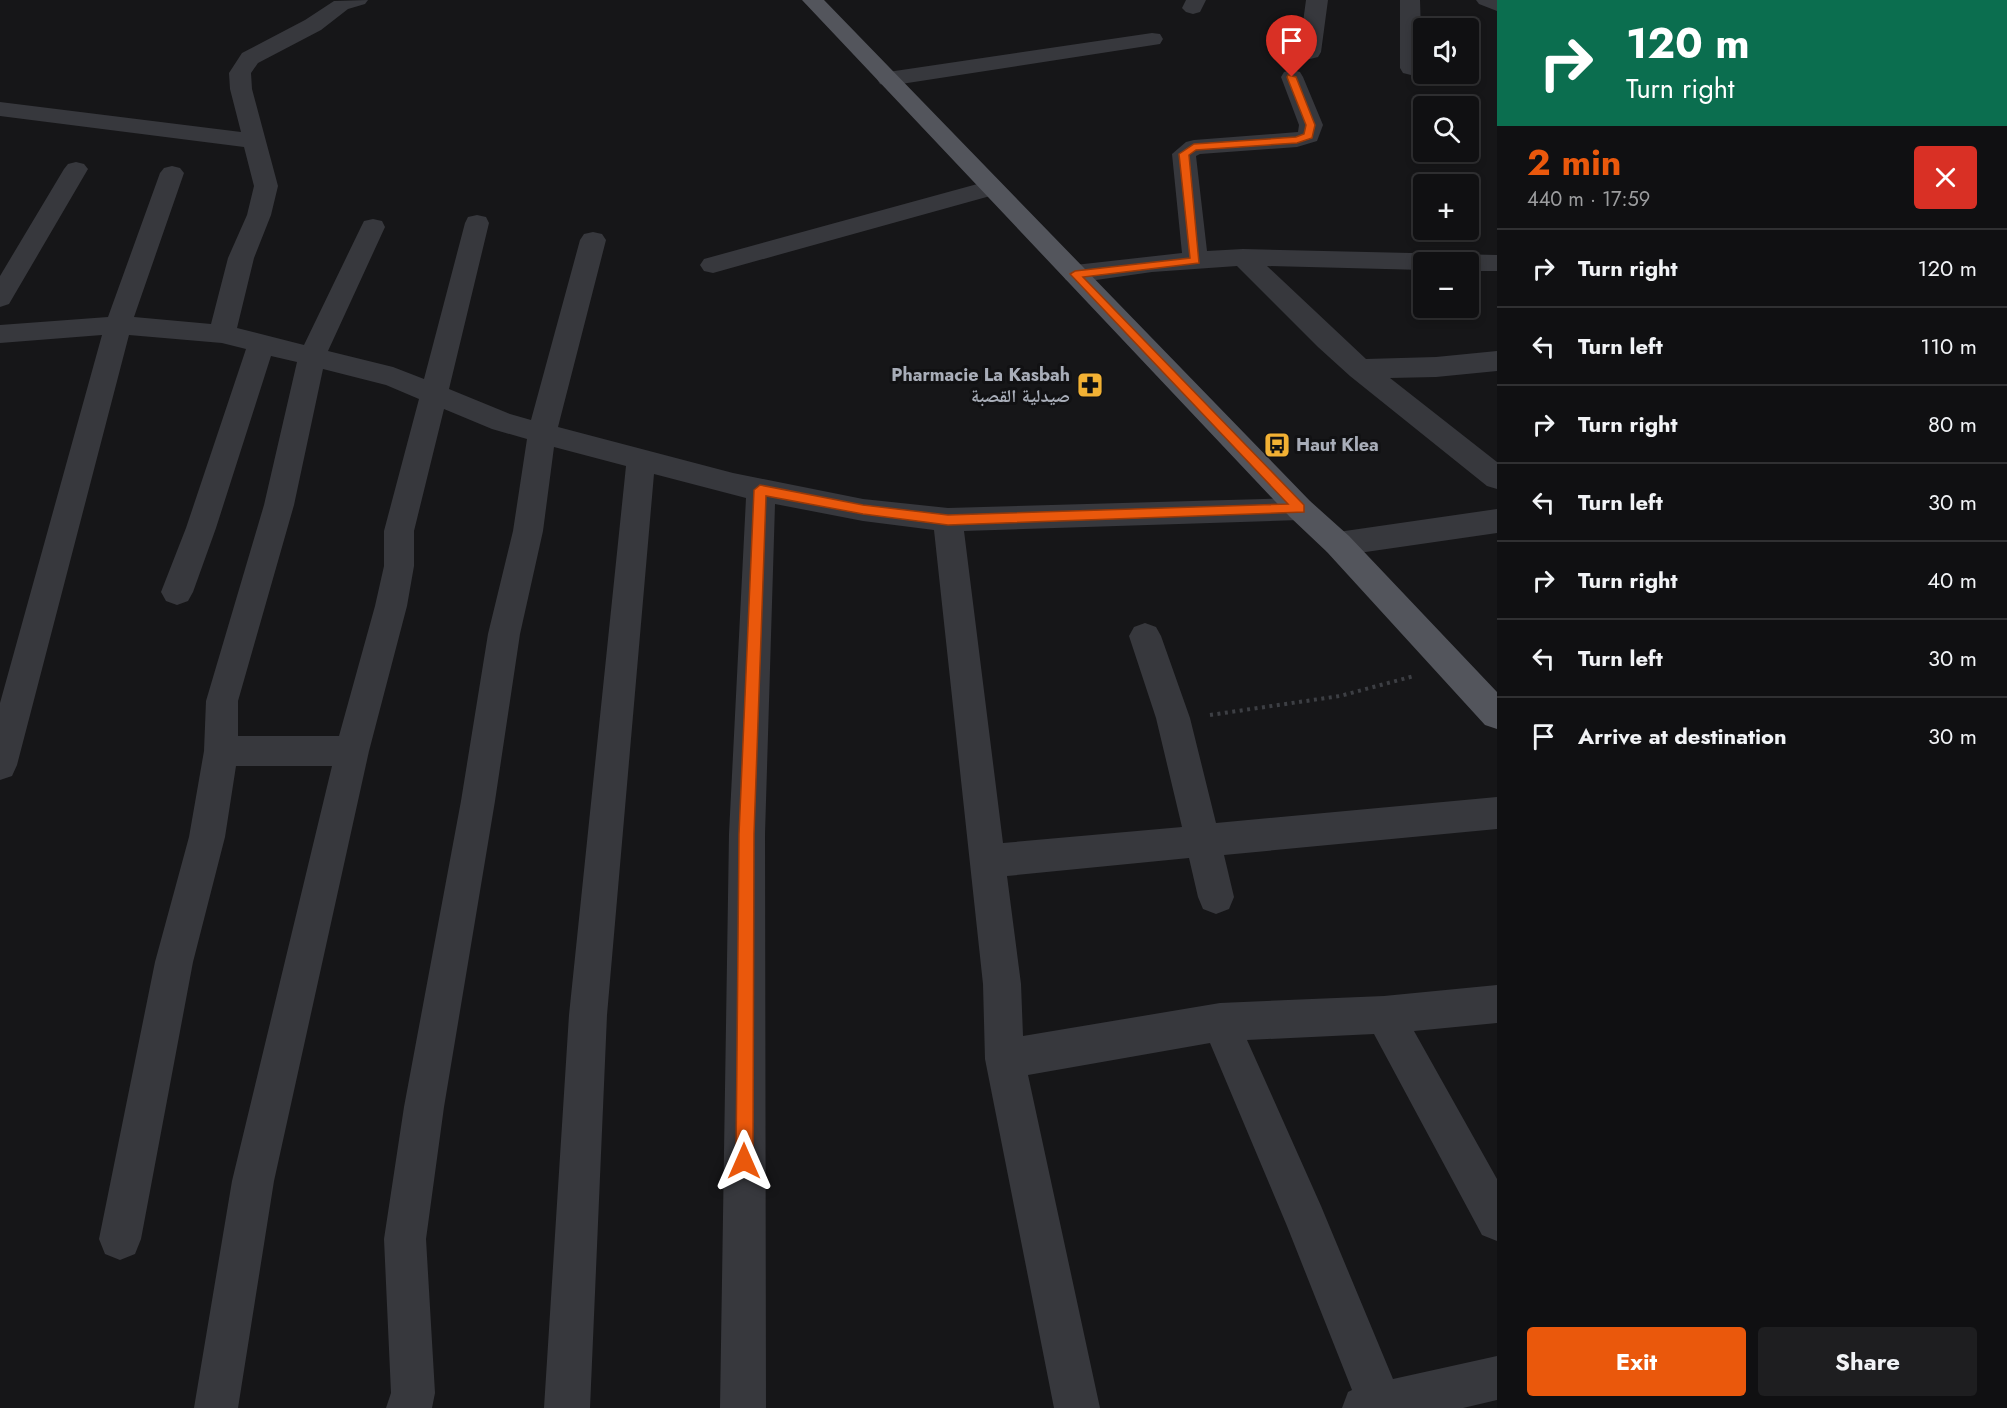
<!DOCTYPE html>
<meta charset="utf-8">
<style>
:root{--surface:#101012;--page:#1e1e20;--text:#f1f3f6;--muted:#9c9d9f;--line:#303032;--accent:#ea580c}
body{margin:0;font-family:Jost,"Noto Naskh Arabic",sans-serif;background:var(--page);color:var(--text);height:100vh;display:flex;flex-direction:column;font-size:22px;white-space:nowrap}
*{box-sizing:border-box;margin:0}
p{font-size:20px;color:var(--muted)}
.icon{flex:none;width:33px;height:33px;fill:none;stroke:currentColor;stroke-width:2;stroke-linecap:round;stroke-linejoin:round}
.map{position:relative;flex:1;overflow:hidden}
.sheet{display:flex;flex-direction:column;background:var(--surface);width:510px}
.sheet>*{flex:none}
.hud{background:#0b6e4f;color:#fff;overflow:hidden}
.fabs{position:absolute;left:1413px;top:18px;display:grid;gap:12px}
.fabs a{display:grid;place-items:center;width:66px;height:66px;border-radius:6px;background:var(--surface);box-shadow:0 3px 9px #0003,0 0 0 2px var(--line);font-size:30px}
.pin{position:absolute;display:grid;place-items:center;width:51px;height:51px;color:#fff;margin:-62px -26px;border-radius:50% 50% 50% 0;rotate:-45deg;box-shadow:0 0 6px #0007}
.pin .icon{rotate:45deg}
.me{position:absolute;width:66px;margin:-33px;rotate:0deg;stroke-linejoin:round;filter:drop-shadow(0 0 4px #0008)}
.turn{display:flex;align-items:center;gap:21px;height:126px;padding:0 30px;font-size:27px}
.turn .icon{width:78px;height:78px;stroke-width:2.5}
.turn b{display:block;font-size:42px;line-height:51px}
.round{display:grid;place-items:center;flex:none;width:63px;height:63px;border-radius:6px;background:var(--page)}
.summary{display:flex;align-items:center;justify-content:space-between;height:102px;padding:0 30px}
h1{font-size:36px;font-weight:700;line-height:45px;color:var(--accent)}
.action{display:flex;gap:12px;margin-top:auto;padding:12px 30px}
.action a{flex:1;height:69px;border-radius:6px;background:var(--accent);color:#fff;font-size:24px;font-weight:700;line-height:69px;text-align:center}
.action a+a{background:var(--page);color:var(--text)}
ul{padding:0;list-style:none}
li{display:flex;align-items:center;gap:18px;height:78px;padding:0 30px;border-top:2px solid var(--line)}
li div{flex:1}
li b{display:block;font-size:22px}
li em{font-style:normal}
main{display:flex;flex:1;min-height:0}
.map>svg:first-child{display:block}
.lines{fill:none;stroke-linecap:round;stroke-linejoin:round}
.path{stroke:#3d3f44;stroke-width:4;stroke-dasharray:3 4.5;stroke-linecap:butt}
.minor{fill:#37383d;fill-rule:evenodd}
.major{fill:#53555c;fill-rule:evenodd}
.route{fill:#ea580c;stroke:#983908;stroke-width:1.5}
.labels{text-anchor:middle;stroke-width:6;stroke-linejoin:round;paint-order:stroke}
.poi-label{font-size:18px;font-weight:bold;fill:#a8adb8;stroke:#111113;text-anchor:end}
</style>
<main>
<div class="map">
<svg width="1497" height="1408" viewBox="0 0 1497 1408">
<rect width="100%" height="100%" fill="#161618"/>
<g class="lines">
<path class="path" d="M1210,715L1340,696L1414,676"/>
<path class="minor" d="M368,0L365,4L348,9L321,30L258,63L251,73L252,89L278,186L271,215L254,258L237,328L304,345L361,227L364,221L373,219L382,221L385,227L328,351L393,367L424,379L465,223L468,217L477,215L486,217L489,223L449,389L510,414L531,420L580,240L584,234L593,232L602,234L606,240L558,427L733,473L863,499L948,508L1300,498L1310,501L1315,509L1310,517L1300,520L964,531L1003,843L1182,827L1156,718L1129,636L1134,627L1145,623L1156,627L1161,636L1190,718L1216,823L1497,797V829L1224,855L1234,897L1229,909L1216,914L1203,909L1198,897L1189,858L1007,876L1021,984L1023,1036L1220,1003L1384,996L1497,985V1023L1414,1031L1497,1179V1241L1482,1235L1374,1034L1247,1040L1321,1206L1393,1379L1497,1356V1400L1463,1408H1342L1348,1392L1352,1390L1287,1226L1210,1043L1028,1075L1100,1408H1054L985,1059L983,984L934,530L863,521L775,504L765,834L766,1408H720L729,834L746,498L654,474L607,1015L590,1408H544L569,1015L626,466L554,447L543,531L520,634L495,801L444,1107L426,1239L435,1393L432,1408H386L391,1393L384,1239L404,1107L461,801L488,634L513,531L527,439L492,429L444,409L414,531V566L407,606L369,751L274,1181L238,1408H194L232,1181L332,766H236L225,837L193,962L141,1239L135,1254L120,1260L105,1254L99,1239L155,962L189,837L204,751L206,701L264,505L297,362L271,356L216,528L193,592L188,601L177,605L166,601L161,592L186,528L246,349L222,343L129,335L17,765L12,776L0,780V703L102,335L0,343V325L108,317L160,173L164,168L172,166L180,168L184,173L134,317L211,324L228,258L247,215L254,186L244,147L0,116V102L241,132L230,89L229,73L242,53L305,20L334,1ZM323,369L386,385L419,399L384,531V566L375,606L339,736H238V701L294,505Z
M1186,0H1206L1200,12L1193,14L1186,12L1182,8Z
M1306,0H1328L1321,52L1318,57L1310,59L1302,57L1299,52Z
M1400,0H1420L1422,68L1419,73L1411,75L1403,73L1400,68Z
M1476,0H1497V11L1479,4Z
M1152,33L1160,34L1163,39L1160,44L888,86L880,84L877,79L880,74L888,72Z
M1292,70L1300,72L1303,77L1323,125L1317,141L1297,147L1200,154L1196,156L1207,251L1243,249L1497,255V271H1468V262H1424V270L1267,266L1366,359L1436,357L1497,351V371L1436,377L1390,378L1497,462V489L1487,486L1350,376L1318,347L1237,266L1152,272L1075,283L1066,280L1062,274L1066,268L1075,265L1182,253L1172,154L1186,142L1194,140L1298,132L1299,125L1281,77L1284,72Z
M76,162L84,164L88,169L9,304L0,307V276L64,169L68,164Z
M992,180L1001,183L1004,188L1001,193L713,273L704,271L700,265L704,259Z
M1497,509V533L1338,556L1327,552L1323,544L1327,536L1338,532Z"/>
<path class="major" d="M802,0H824L1310,501L1349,536L1497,692V729L1485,725L1327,552L1290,517Z"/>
</g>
<path class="route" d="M1288,75L1296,77L1315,125L1312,138L1297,143L1196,150L1189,155L1199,263L1083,277L1304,505V512L948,525L863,514L766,496L754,834L753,1161L750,1167L744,1169L738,1167L736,1161L739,834L754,490L760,485L863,505L948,515L1288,504L1070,274L1075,271L1190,258L1179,154L1194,144L1296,137L1304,134L1306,125L1287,77Z"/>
<defs>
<symbol id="pharmacy-square" viewBox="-11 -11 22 22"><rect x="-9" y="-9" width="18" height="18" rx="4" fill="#f2b134" stroke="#111113"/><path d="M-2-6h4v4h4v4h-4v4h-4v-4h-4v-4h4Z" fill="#111"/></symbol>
<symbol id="bus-square" viewBox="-11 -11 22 22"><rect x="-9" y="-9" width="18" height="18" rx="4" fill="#f2b134" stroke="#111113"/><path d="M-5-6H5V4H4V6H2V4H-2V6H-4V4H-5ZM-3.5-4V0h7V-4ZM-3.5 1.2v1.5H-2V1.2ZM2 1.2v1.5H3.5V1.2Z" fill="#111"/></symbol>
</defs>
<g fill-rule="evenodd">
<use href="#pharmacy-square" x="1075" y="370" width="30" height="30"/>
<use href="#bus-square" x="1262" y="430" width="30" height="30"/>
</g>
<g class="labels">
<g class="poi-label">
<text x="1070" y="381">Pharmacie La Kasbah<tspan x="1070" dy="21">صيدلية القصبة</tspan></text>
<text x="1296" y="451" text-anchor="start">Haut Klea</text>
</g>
</g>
</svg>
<div class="fabs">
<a><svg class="icon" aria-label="sound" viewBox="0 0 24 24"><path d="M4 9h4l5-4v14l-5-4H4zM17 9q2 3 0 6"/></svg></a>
<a><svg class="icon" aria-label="search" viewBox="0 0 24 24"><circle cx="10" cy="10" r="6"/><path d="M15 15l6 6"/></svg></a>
<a>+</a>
<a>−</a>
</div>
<div class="pin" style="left:1292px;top:77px;background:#d93025"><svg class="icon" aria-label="arrive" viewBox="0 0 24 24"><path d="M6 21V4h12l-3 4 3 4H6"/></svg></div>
<svg class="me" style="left:744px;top:1161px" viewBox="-20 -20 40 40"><path d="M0-17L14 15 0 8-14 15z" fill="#ea580c" stroke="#fff" stroke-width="4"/></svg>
</div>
<section class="sheet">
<div class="hud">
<div class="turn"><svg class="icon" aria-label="right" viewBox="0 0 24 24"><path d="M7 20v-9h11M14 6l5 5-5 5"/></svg><div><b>120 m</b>Turn right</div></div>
</div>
<div class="summary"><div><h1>2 min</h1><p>440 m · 17:59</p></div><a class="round" style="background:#d93025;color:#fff"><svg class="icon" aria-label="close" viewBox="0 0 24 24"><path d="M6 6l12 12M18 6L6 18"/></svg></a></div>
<ul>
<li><svg class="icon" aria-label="right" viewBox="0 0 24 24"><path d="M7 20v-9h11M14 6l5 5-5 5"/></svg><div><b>Turn right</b></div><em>120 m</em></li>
<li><svg class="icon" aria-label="left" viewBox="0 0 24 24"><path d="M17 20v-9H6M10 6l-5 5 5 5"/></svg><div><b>Turn left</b></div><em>110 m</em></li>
<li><svg class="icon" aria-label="right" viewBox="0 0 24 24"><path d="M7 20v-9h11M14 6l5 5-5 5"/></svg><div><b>Turn right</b></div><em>80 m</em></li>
<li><svg class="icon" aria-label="left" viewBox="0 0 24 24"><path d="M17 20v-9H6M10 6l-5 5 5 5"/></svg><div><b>Turn left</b></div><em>30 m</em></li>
<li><svg class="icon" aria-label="right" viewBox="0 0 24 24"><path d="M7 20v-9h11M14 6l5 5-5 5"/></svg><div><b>Turn right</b></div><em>40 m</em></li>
<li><svg class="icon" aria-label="left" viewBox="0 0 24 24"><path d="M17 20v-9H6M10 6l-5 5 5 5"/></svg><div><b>Turn left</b></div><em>30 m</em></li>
<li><svg class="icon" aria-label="arrive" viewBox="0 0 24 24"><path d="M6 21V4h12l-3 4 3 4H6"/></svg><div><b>Arrive at destination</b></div><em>30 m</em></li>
</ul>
<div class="action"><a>Exit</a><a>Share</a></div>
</section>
</main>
